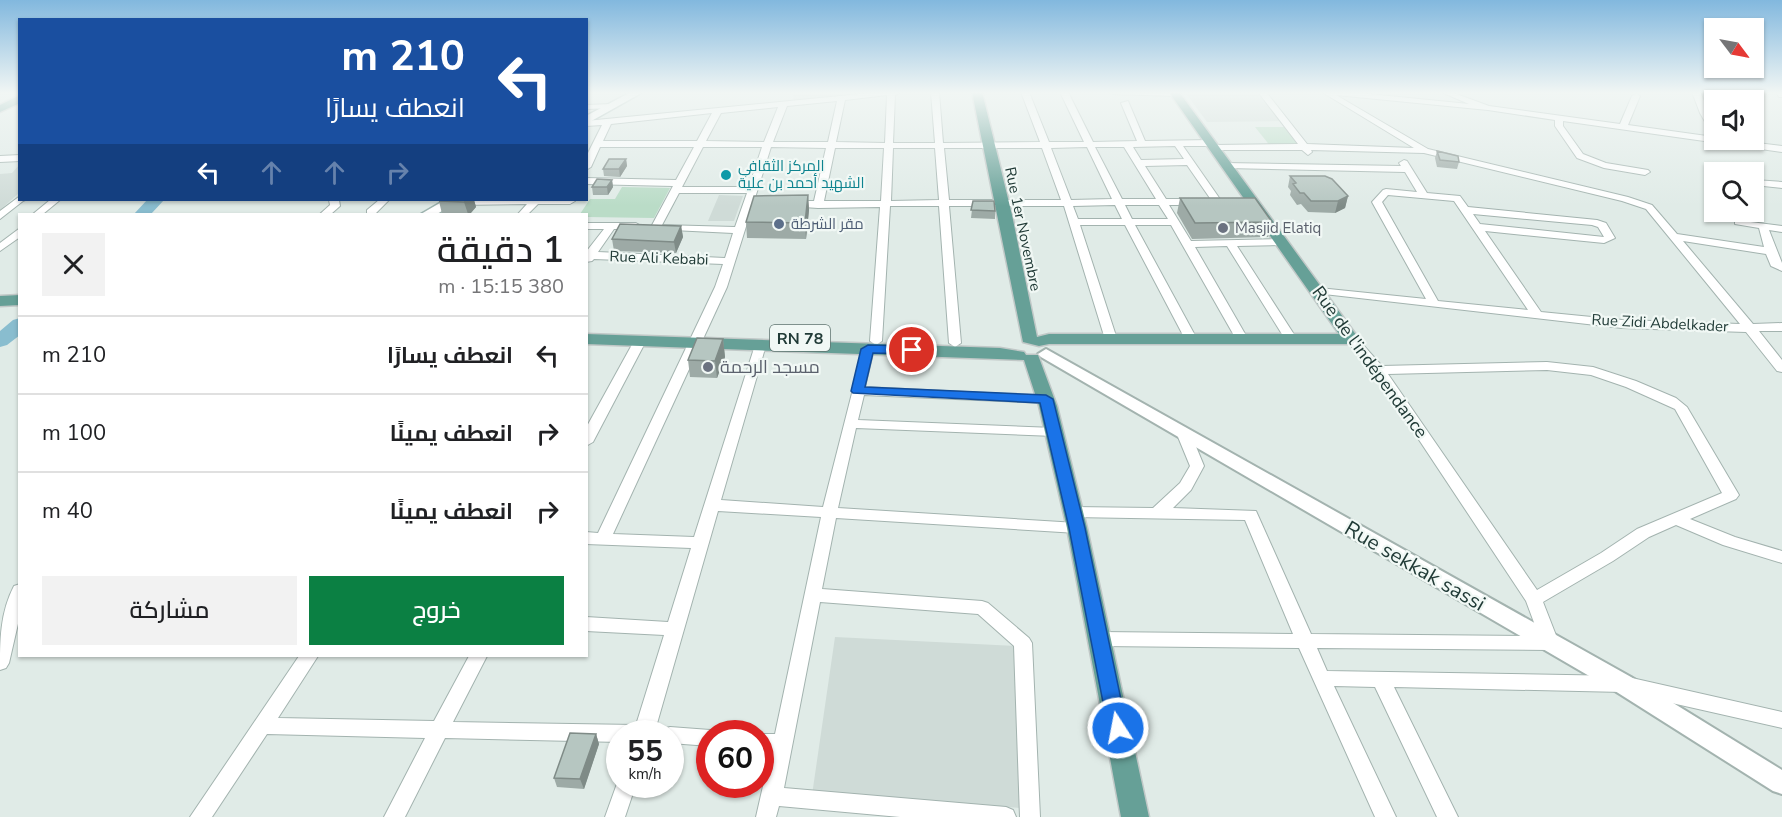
<!DOCTYPE html>
<html lang="ar">
<meta charset="utf-8">
<style>
:root{--surface:#fff;--page:#f2f2f2;--text:#202124;--muted:#757577;--line:#e0e0e0;--accent:#0b8043}
body{margin:0;font-family:"Nunito Sans",Cairo,sans-serif;background:var(--page);color:var(--text);direction:rtl;height:100vh;display:flex;flex-direction:column;font-size:22px;white-space:nowrap}
*{box-sizing:border-box;margin:0}
p{font-size:20px;color:var(--muted)}
.icon{flex:none;width:33px;height:33px;fill:none;stroke:currentColor;stroke-width:2;stroke-linecap:round;stroke-linejoin:round}
.map{position:relative;flex:1;overflow:hidden;direction:ltr}
.panel{position:absolute;left:18px;top:213px;width:570px;height:444px;display:flex;flex-direction:column;background:var(--surface);border-radius:0px;box-shadow:0 2px 4px #0004;direction:rtl}
.panel>*{flex:none}
.top-card{position:absolute;left:18px;top:18px;width:570px;height:183px;border-radius:0px;box-shadow:0 2px 4px #0004;direction:rtl;background:#1a4fa0;color:#fff;overflow:hidden}
.needle{width:39px;rotate:122deg}
.buttons{position:absolute;left:1704px;top:18px;display:grid;gap:12px}
.buttons a{display:grid;place-items:center;width:60px;height:60px;border-radius:0px;background:var(--surface);box-shadow:0 2px 4px #0004;font-size:30px}
.speed{position:absolute;left:606px;top:720px;display:flex;gap:12px;font-size:30px;font-weight:700;text-align:center}
.speed>*{display:grid;place-content:center;width:78px;height:78px;border-radius:50%;background:var(--surface);box-shadow:0 2px 4px #0004;line-height:1}
.speed small{font-size:15px;font-weight:400}
.speed .limit{border:9px solid #d22;background:#fff;color:#111}
.pin{position:absolute;display:grid;place-items:center;width:51px;height:51px;color:#fff;margin:-26px;border:3px solid #fff;border-radius:50%;box-shadow:0 2px 6px #0007}
.me{position:absolute;width:66px;margin:-33px;rotate:349deg;stroke-linejoin:round;filter:drop-shadow(0 0 4px #0008)}
.turn{display:flex;align-items:center;gap:21px;height:126px;padding:0 24px;font-size:27px}
.turn .icon{width:78px;height:78px;stroke-width:2.5}
.turn b{display:block;font-size:42px;line-height:51px}
.lanes{display:flex;align-items:center;height:57px;padding:0 24px;background:#0003;justify-content:center;gap:30px;direction:ltr}
.lanes .off{opacity:.35}
.round{display:grid;place-items:center;flex:none;width:63px;height:63px;border-radius:0px;background:var(--page)}
.summary{display:flex;align-items:center;justify-content:space-between;height:102px;padding:0 24px}
h1{font-size:36px;font-weight:600;line-height:45px}
.action{display:flex;gap:12px;margin-top:auto;padding:12px 24px}
.action a{flex:1;height:69px;border-radius:0px;background:var(--accent);color:#fff;font-size:24px;font-weight:600;line-height:69px;text-align:center}
.action a+a{background:var(--page);color:var(--text)}
ul{padding:0;list-style:none}
li{display:flex;align-items:center;gap:18px;height:78px;padding:0 24px;border-top:2px solid var(--line)}
li div{flex:1}
li b{display:block;font-size:22px}
li em{font-style:normal}
.map>svg:first-child{display:block}
.built{fill:#cfdbd7}
.green{fill:#badcc7}
.lines{fill:none;stroke-linecap:round;stroke-linejoin:round}
.river{fill:#89bdcf;fill-rule:evenodd}
.minor-casing{stroke:#a3b3af;stroke-width:2}
.tertiary-casing{stroke:#a3b3af;stroke-width:4}
.secondary-casing{stroke:#9fb6b1;stroke-width:3}
.primary-casing{stroke:#c1c8c7;stroke-width:3}
.minor{fill:#fff;fill-rule:evenodd}
.tertiary{fill:#fff;fill-rule:evenodd}
.secondary{fill:#fff;fill-rule:evenodd}
.primary{fill:#66a097;fill-rule:evenodd}
.wall{fill:#9daaa6}
.shaded-wall{fill:#7f8b87}
.building{fill:#b6c6c1;stroke:#7f8b87;stroke-width:1.5}
.route{fill:#1a73e8;stroke:#114b97;stroke-width:1.5}
.culture-dot{fill:#0f9aa8;stroke:#f1f8f5;stroke-width:2}
.service-dot{fill:#5c6f8a;stroke:#f1f8f5;stroke-width:2}
.worship-dot{fill:#6b7280;stroke:#f1f8f5;stroke-width:2}
.labels{text-anchor:middle;stroke-width:4.5;stroke-linejoin:round;paint-order:stroke}
.far-culture-label{font-size:15px;fill:#0d838f;stroke:#f1f8f5;text-anchor:start}
.far-service-label{font-size:15px;fill:#4e5e75;stroke:#f1f8f5;text-anchor:start}
.far-worship-label{font-size:15px;fill:#5b616d;stroke:#f1f8f5;text-anchor:start}
.far-street-label{font-size:15px;fill:#213b37;stroke:#f1f8f5}
.shield{fill:#f1f8f5;stroke:#5f7470;stroke-width:1.5}
.shield-label{font-size:16px;font-weight:bold;fill:#213b37}
.street-label{font-size:18px;fill:#213b37;stroke:#f1f8f5}
.worship-label{font-size:18px;fill:#5b616d;stroke:#f1f8f5;text-anchor:start}
.near-street-label{font-size:21px;fill:#213b37;stroke:#f1f8f5}
</style>
<div class="map">
<svg width="1782" height="817" viewBox="0 0 1782 817">
<rect width="100%" height="100%" fill="#e0ebe7"/>
<path class="built" d="M792,92H860L861,94L794,101Z
M1185,92H1256L1282,121L1207,122Z
M19,165V193L0,210V174L12,173Z
M719,195L743,196L734,221H708Z
M835,637L1016,646L1022,808L812,795Z"/>
<path class="green" d="M1255,127H1285L1301,147H1271Z
M622,187L670,188L654,218L587,217L586,214H580L590,199H615Z"/>
<g class="lines">
<path class="river" d="M147,200H164L151,214H134Z
M20,318V335L7,345L0,347V331L13,320Z"/>
<defs>
<path id="minor" d="M880,92H902L895,95L893,143H935L931,92H939L943,143L1040,142L1021,92H1029L1049,142H1084L1060,92H1068L1093,142L1137,141L1121,103L1128,101L1145,141L1211,140L1215,143L1211,146H1183L1222,202L1220,204H1214L1187,165L1145,166L1166,199H1196L1201,202L1196,205H1169L1191,241L1283,239L1288,242L1283,245L1237,246L1297,339L1291,343L1285,339L1227,246L1195,247L1248,339L1242,343L1236,339L1171,225H1135L1197,339L1191,343L1185,339L1125,225H1080L1117,339L1111,343L1105,339L1064,206H949L961,343L955,347L949,343L939,206H890L882,341L876,345L870,341L880,207L818,208L789,206L787,204L792,201H814L826,148L771,147L727,287L613,534L694,537L756,342L760,341L766,345L721,500L823,507L864,346L868,345L874,349L865,387L1051,396L1053,399L1046,403L864,395L858,420L1054,428L1061,432L1054,436L856,428L838,508L1077,523L1083,524L1085,528L1083,532L1077,533L836,518L822,589L982,601L988,603L1029,638L1032,643L1040,817H1020L1014,646L978,614L820,602L784,788L1006,807L1013,810L1016,817H900L779,806L776,817H756L771,751L760,750V734H757H775L821,517L718,511L654,734H620V742L445,738L405,817H384L425,738L267,734L212,817H190L299,656H318L278,718L434,721L469,656H487L453,722L636,725L664,635L586,631V617L668,622L691,548L586,544V532L598,533L715,287L723,264L594,259L592,261L586,262V252L604,229H586V223H636L641,226L636,229H614L598,252L725,258L733,233L652,229L651,227L673,186L586,184V178L676,180L694,147H600L591,167L586,170V157L602,125L586,126V121ZM887,95L885,143L836,142L845,100ZM837,101L828,142H773L787,106ZM778,107L764,142L706,141L721,113ZM712,113L697,141H603L611,124ZM1175,146L1184,159L1141,160L1133,147ZM703,147H762L749,187H682ZM1087,147L1112,199L1071,200L1051,148ZM1095,147H1124L1156,199H1122ZM835,148H884L881,201H824ZM893,148H935L939,200L891,201ZM944,148H1042L1061,200H949ZM679,193H747L735,227L662,225ZM1115,205L1122,219H1078L1073,206ZM1125,205H1159L1168,219H1132Z
M1109,92H1171L1180,94L1176,96L1113,94Z
M1258,92H1266L1307,144L1414,148L1322,92H1349L1469,104L1441,92H1451L1489,106L1620,124L1632,96L1636,94L1640,96L1628,125L1714,137V140H1733L1782,146V152L1563,121V126L1583,154L1606,163L1648,170L1650,172L1645,175L1604,168L1577,158L1555,126V120L1488,110L1336,95L1428,149L1628,197L1652,205L1677,234L1764,247L1759,228L1735,224V220L1782,226V232L1769,230L1782,263V271L1771,266L1766,254L1683,241L1753,324L1782,323V331H1759L1782,360V372L1777,371L1746,332L1622,328L1315,293L1313,291L1319,288L1426,299L1372,202L1383,190L1386,189L1417,192L1405,172L1227,168L1224,167V163L1401,166L1399,163L1404,160L1407,161L1427,193L1460,196L1468,207L1597,220L1606,223L1615,238L1604,243L1485,231L1541,312L1622,320L1740,324L1646,209L1622,201L1424,153L1311,150L1312,152L1308,155L1302,150H1212V146L1215,145L1298,144ZM1388,195L1454,201L1528,310L1438,301L1382,202ZM1473,214L1592,225L1598,227L1604,237L1480,224Z
M1692,92H1700L1714,124V132H1711L1700,113Z
M1724,92H1732L1740,100H1732Z
M1776,92H1782V97H1779Z
M612,104H615V108L586,109V105Z
M20,155V161L0,162V156Z
M1755,180L1782,182V188L1754,185Z
M20,196V200H25L23,201L0,219V211Z
M50,200H60L43,214H33Z
M329,200H339L340,206L331,214H320L330,205Z
M379,200H389L375,214H367V210Z
M456,200H574L575,201L570,204H538L528,214H518L527,204L458,205L453,202Z
M20,228V237L0,251V243Z
M1351,335L1355,336L1382,366L1547,362L1593,367L1636,381L1676,398L1687,407L1739,495L1736,499L1690,519L1735,537L1782,551V563L1723,545L1676,525L1649,537L1613,561L1543,602L1559,643L1556,648L1550,650L1317,648L1327,671L1623,676L1782,712V728L1623,692L1394,687L1458,817H1437L1375,687L1334,686L1396,817H1375L1299,648L1100,646L1094,644L1091,639L1094,634L1100,632L1293,634L1245,520L1073,517L1068,516L1065,512L1068,508L1073,507L1153,508L1180,483L1190,466L1176,432L1183,428L1190,432L1204,466L1191,490L1173,508L1256,511L1311,634L1539,636L1526,601L1374,372L1345,339ZM1547,370L1591,375L1626,387L1675,409L1722,493L1637,529L1601,553L1537,590L1388,374Z
M640,337L646,341L593,442L586,446V428L634,341Z
M20,584V615L9,663L6,668L0,670C0,640 0,613 14,586Z
M670,727L710,730L718,734H710V746L670,743V734H661L663,729Z
M619,778L620,784H636L625,817H605Z"/>
<path id="tertiary" d="M1046,349L1631,677L1782,770V794L1773,791L1615,691L1041,357L1038,354Z"/>
<path id="secondary" d="M631,92H643L586,124V116Z
M445,200H460L437,214H421Z"/>
<path id="primary" d="M972,92H982L1012,215L1037,337L1049,334H1339L1169,92H1179L1359,339L1351,344H1049L1039,346L1023,342Z
M20,95V103L0,112V105Z
M20,295V305L0,306V296Z
M586,334L1000,348L1024,352L1026,355H1038L1057,406L1087,528L1149,817H1121L1067,528L1039,406L1024,360L586,344Z"/>
</defs>
<use href="#minor" class="minor-casing"/>
<use href="#tertiary" class="tertiary-casing"/>
<use href="#secondary" class="secondary-casing"/>
<use href="#primary" class="primary-casing"/>
<use href="#minor" class="minor"/>
<use href="#tertiary" class="tertiary"/>
<use href="#secondary" class="secondary"/>
<use href="#primary" class="primary"/>
</g>
<path class="wall" d="M1437,151L1459,162L1457,169L1437,167L1435,158Z
M626,159L627,166L620,177L604,176L603,169Z
M1290,176L1348,196L1345,208L1335,213L1308,212L1301,204L1297,205L1290,195L1291,191L1288,187Z
M612,180L613,187L608,195H593L592,187Z
M808,195L809,210L806,239L747,238L746,222Z
M1180,198L1272,222L1268,237L1192,239L1177,213Z
M474,200L476,207L470,214H442L439,201Z
M973,201L995,211V219L971,218Z
M681,226L683,237L676,253L614,251L612,239Z
M723,339L725,357L717,378L690,377L688,360Z
M596,734L599,744L584,789L557,787L554,778Z"/>
<path class="shaded-wall" d="M626,159L627,166L620,177L619,169Z
M612,180L613,187L608,195L607,187Z
M808,195L809,210L806,239L805,223Z
M1348,196L1345,208L1335,213L1338,201Z
M466,200H474L476,207L470,214H468L464,202Z
M681,226L683,237L676,253L674,242Z
M723,339L725,357L717,378L715,361Z
M596,734L599,744L584,789L580,779Z"/>
<path class="building" d="M1437,151L1458,156L1459,162L1440,160Z
M609,159H626L619,169H603Z
M1290,176H1325L1332,179L1348,196L1338,201H1311L1304,193H1300L1293,184L1296,183Z
M597,179L612,180L607,187H592Z
M808,195L805,223L746,222L754,196Z
M1180,198H1255L1272,222L1195,223Z
M441,200H466L464,202L439,201Z
M973,201H994L995,211L971,210Z
M620,224L681,226L674,242L612,239Z
M697,338L723,339L715,361L688,360Z
M570,733L596,734L580,779L554,778Z"/>
<linearGradient id="sky" x2="0" y2="1"><stop stop-color="#82b8de"/><stop offset="0.45" stop-color="#f1f6f4"/><stop offset="1" stop-color="#f1f6f4" stop-opacity="0"/></linearGradient>
<rect width="1782" height="206" fill="url(#sky)"/>
<path class="route" d="M868,345L912,346L918,350L912,354L873,353L865,387L1046,395L1053,399L1085,528L1127,728L1125,734L1118,736L1111,734L1108,728L1069,528L1040,403L853,393L851,391L861,349Z"/>
<circle class="culture-dot" cx="726" cy="175" r="6"/>
<circle class="service-dot" cx="779" cy="224" r="6"/>
<g class="worship-dot">
<circle cx="1223" cy="228" r="6"/>
<circle cx="708" cy="367" r="6"/>
</g>
<g class="labels">
<g class="far-culture-label">
<text x="738" y="171">المركز الثقافي<tspan x="738" dy="17">الشهيد أحمد بن علية</tspan></text>
</g>
<g class="far-service-label">
<text x="791" y="229">مقر الشرطة</text>
</g>
<g class="far-worship-label">
<text x="1235" y="233">Masjid Elatiq</text>
</g>
<g class="far-street-label">
<text transform="translate(1023 229) rotate(78)" y="5">Rue 1er Novembre</text>
<text transform="translate(659 258) rotate(2)" y="5">Rue Ali Kebabi</text>
<text transform="translate(1660 323) rotate(3)" y="5">Rue Zidi Abdelkader</text>
</g>
<rect class="shield" x="770" y="325" width="60" height="26" rx="4.5"/>
<g class="shield-label">
<text x="800" y="344">RN 78</text>
</g>
<g class="street-label">
<text transform="translate(1370 362) rotate(54)" y="6">Rue de l'indépendance</text>
</g>
<g class="worship-label">
<text x="720" y="373">مسجد الرحمة</text>
</g>
<g class="near-street-label">
<text transform="translate(1415 566) rotate(30)" y="7">Rue sekkak sassi</text>
</g>
</g>
</svg>
<div class="buttons">
<a><svg class="needle" viewBox="-14 -14 28 28"><path d="M0-13l5 13h-10z" fill="#e53935"/><path d="M0 13l5-13h-10z" fill="#757577"/></svg></a>
<a><svg class="icon" aria-label="sound" viewBox="0 0 24 24"><path d="M4 9h4l5-4v14l-5-4H4zM17 9q2 3 0 6"/></svg></a>
<a><svg class="icon" aria-label="search" viewBox="0 0 24 24"><circle cx="10" cy="10" r="6"/><path d="M15 15l6 6"/></svg></a>
</div>
<div class="speed"><div>55<small>km/h</small></div><div class="limit">60</div></div>
<div class="pin" style="left:912px;top:350px;background:#d93025"><svg class="icon" aria-label="arrive" viewBox="0 0 24 24"><path d="M6 21V4h12l-3 4 3 4H6"/></svg></div>
<svg class="me" style="left:1118px;top:728px" viewBox="-20 -20 40 40"><circle r="17" fill="#1a73e8" stroke="#fff" stroke-width="3"/><path d="M0-11L8 9 0 5-8 9z" fill="#fff"/></svg>
<div class="top-card">
<div class="turn"><svg class="icon" aria-label="left" viewBox="0 0 24 24"><path d="M17 20v-9H6M10 6l-5 5 5 5"/></svg><div><b>210 m</b>انعطف يسارًا</div></div>
<div class="lanes"><svg class="icon" aria-label="left" viewBox="0 0 24 24"><path d="M17 20v-9H6M10 6l-5 5 5 5"/></svg><svg class="icon off" aria-label="ahead" viewBox="0 0 24 24"><path d="M12 20V5M6 11l6-6 6 6"/></svg><svg class="icon off" aria-label="ahead" viewBox="0 0 24 24"><path d="M12 20V5M6 11l6-6 6 6"/></svg><svg class="icon off" aria-label="right" viewBox="0 0 24 24"><path d="M7 20v-9h11M14 6l5 5-5 5"/></svg></div>
</div>
<section class="panel">
<div class="summary"><div><h1>1 دقيقة</h1><p>380 m · 15:15</p></div><a class="round"><svg class="icon" aria-label="close" viewBox="0 0 24 24"><path d="M6 6l12 12M18 6L6 18"/></svg></a></div>
<ul>
<li><svg class="icon" aria-label="left" viewBox="0 0 24 24"><path d="M17 20v-9H6M10 6l-5 5 5 5"/></svg><div><b>انعطف يسارًا</b></div><em>210 m</em></li>
<li><svg class="icon" aria-label="right" viewBox="0 0 24 24"><path d="M7 20v-9h11M14 6l5 5-5 5"/></svg><div><b>انعطف يمينًا</b></div><em>100 m</em></li>
<li><svg class="icon" aria-label="right" viewBox="0 0 24 24"><path d="M7 20v-9h11M14 6l5 5-5 5"/></svg><div><b>انعطف يمينًا</b></div><em>40 m</em></li>
</ul>
<div class="action"><a>خروج</a><a>مشاركة</a></div>
</section>
</div>
